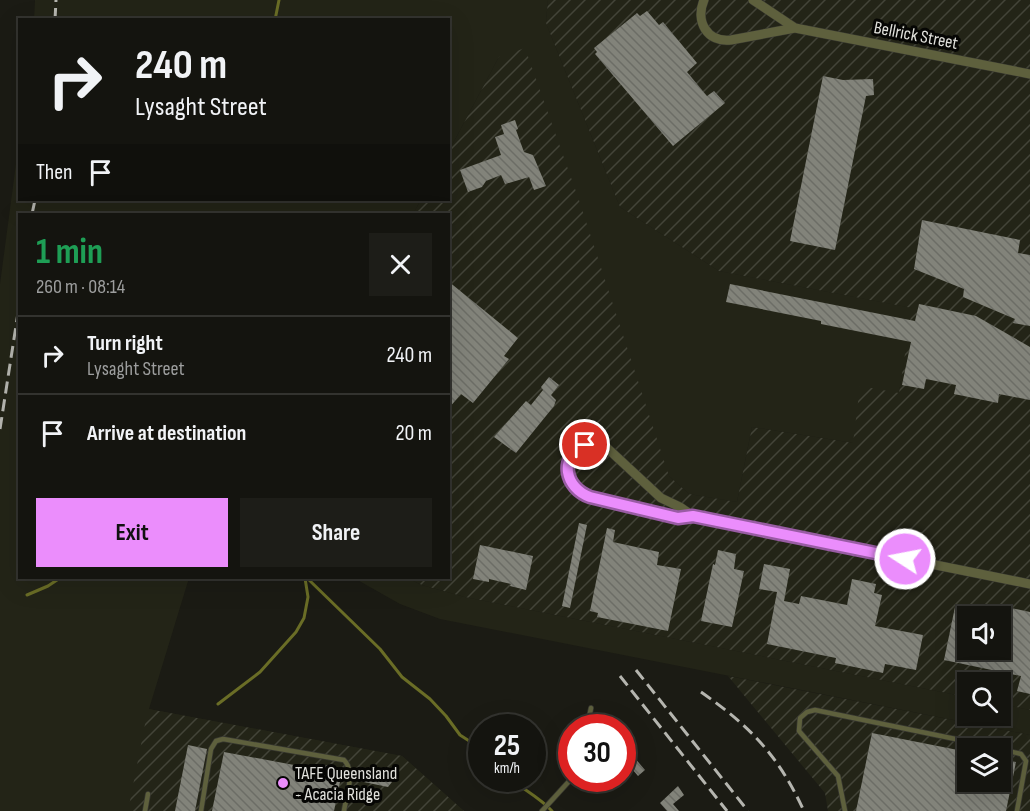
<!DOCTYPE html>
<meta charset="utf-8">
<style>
:root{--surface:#14140f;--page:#1d1d18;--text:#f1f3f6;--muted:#9d9e9e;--line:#33332f;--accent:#eb8dfc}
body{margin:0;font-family:"Sofia Sans Condensed",sans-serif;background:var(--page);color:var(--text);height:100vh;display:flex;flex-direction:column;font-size:22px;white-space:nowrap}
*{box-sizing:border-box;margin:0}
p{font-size:20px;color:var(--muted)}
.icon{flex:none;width:33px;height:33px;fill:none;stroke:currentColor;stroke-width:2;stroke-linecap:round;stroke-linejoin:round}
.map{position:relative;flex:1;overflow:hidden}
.panel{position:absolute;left:18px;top:213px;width:432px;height:366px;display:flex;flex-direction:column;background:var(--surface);border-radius:0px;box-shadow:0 6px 24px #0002,0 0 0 2px var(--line)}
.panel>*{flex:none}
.hud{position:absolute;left:18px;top:18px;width:432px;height:183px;border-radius:0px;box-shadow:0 6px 24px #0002,0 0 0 2px var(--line);background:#14140f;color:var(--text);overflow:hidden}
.tools{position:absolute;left:957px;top:606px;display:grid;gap:12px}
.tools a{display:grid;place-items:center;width:54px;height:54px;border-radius:0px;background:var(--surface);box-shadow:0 6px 24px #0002,0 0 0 2px var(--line);font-size:30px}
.speed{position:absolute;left:468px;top:714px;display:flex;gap:12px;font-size:30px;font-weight:700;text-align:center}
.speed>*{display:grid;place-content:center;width:78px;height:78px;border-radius:50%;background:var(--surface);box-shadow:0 6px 24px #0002,0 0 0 2px var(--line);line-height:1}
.speed small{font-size:15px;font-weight:400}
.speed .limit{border:9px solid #d22;background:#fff;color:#111}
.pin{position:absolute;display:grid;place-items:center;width:51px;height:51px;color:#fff;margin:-26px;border:3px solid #fff;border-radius:50%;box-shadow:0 2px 6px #0007}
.me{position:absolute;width:66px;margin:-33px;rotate:281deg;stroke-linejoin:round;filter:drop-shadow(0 0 4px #0008)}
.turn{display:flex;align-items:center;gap:21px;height:126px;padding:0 18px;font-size:27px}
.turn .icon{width:78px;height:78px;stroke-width:2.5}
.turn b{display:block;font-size:42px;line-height:51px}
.then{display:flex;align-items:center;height:57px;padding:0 18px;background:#0003;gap:12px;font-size:22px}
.round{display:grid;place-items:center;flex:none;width:63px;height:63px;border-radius:0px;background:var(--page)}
.headline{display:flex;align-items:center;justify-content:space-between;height:102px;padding:0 18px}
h1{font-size:36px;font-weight:700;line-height:45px;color:#1e9e55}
.button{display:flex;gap:12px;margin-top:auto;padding:12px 18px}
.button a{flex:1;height:69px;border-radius:0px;background:var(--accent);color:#111;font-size:24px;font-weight:700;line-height:69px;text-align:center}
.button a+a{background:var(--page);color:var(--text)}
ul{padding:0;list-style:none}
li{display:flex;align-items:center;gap:18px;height:78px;padding:0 18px;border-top:2px solid var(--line)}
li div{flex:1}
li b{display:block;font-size:22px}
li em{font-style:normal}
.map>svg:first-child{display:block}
.built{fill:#232417}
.industrial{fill:url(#industrial-furrows);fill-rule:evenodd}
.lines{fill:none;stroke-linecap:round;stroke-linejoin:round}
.stream{stroke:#6a6d26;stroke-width:3}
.building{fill:url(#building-back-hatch)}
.lane-casing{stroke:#373730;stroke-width:6}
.street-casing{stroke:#373730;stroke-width:10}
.lane{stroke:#5e603d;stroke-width:4.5}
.street{stroke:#5e603d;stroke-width:9}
.rail{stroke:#b5b5af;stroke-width:3;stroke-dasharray:12 6;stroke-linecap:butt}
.route-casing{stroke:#995ca4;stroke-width:15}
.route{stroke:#eb8dfc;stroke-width:10}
.poi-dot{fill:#eb8dfc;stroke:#060604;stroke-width:2}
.labels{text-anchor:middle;stroke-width:6;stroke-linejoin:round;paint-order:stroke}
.street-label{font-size:18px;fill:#e1e1dc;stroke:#060604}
.poi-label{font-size:18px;fill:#e1e1dc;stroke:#060604;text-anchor:start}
</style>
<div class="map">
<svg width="1030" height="811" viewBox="0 0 1030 811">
<defs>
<pattern id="industrial-furrows" width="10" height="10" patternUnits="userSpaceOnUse" patternTransform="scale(1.5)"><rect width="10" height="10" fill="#232417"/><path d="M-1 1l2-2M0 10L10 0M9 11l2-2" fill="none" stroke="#434438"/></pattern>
<pattern id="building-back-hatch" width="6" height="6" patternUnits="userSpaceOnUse" patternTransform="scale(1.5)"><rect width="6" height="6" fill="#82837a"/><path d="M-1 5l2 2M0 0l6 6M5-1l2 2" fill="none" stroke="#6c6d66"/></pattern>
</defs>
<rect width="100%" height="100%" fill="#1b1b14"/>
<path class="built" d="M35,0H548L546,23L620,207L719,271L913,308L899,393L853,443L752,427L737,502L689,494L669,476L499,57L449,151L448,20H34Z
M19,141L20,200H421L413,214H20V578H189L149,709L402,756L464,811H0V284Z
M354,578H407L422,585L465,597L967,697L968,716H1000L1001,704L1030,710V735L440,619L400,604Z"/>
<path class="industrial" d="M548,0H1030V710L1001,704L1000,682H968L967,697L465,597L422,585L407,578H448V214H413L421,200H448L449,151L499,57L525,48L579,200L669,476L689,494L737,502L752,427L853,443L860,386L899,393L912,308L719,271L620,207L546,23ZM968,616H1000V650H968Z
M728,676L1030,735V811H828L825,793ZM968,748H1000V782H968Z
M148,709L402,756L464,811H128Z"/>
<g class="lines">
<path class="stream" d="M275,20L279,0
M307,578L380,649L402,677L430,699L446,716L460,735L477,746L482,753
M27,595L48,586L60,578
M218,704L260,672L296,632L304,618L308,597L305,578
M509,778C524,790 540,798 552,811"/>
</g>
<path class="building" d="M647,11L659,25L663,22L697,63L687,72L707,96L714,91L725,103L673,146L595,54L597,52L594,48L637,13L640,16Z
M823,76L843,80L873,79L874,95L866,96L835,250L790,241Z
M515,120L518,129L516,130L524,152L533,155L546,186L534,190L529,177L505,184L501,175L486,181L482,187L468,192L460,170L501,155L495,137L504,134L501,125Z
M922,220L1020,240L1018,253L1030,255V326L1013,323L1015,319L963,297L964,289L914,269Z
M448,281L518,338L504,356L509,359L473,403L461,394L448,409Z
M730,284L915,321L919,304L976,316L1030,347V400L999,394L998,403L954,394L956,385L926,379L924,389L902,385L911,342L821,324V321L726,302Z
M549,377L559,385L551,395L556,400L554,406L516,453L494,437L526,401L531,405L543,390L541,387Z
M579,523L587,525L570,608L562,606Z
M607,528L615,530L613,542L659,552L657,565L681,569L668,631L597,617L598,613L590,611Z
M480,545L533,556L526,590L510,586L511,584L489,579V582L473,579Z
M718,550L736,554L734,569L744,571L732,627L701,621L713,564L715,565Z
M764,564L790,569L784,601L799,604L801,596L847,605L852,579L876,584L874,593L882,595L875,626L923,635L916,670L885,664L883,673L835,663L836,658L767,644L777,592L759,589Z
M1002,606L1030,612V694L1017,691L1021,676L944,660L955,607L985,613V616H968V650H1000Z
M872,733L968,752V782H1000V759L1016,762L1006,811H856Z
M622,743L645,770L638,776L622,757Z
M188,745L207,749L195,811H175Z
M224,752L305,767L333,765L342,772L334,811H212Z
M370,767L399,773L388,787L359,781Z
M678,786L684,795L673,804L679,811H667L660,803Z"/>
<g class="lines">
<defs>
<path id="lane" d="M587,728L591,708
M1000,749L1021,754L1026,761L1017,811
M145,811L148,794
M201,811L211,749L216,741L223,739L344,760C356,772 346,796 344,811
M542,811L572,778
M845,811L838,776L799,731L800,718L807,712L815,710L999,748"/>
<path id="street" d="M704,0C695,21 707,43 731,40L795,28L1030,74
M753,0L795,28
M693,516L680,507L661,498L606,447C567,431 552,483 590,497L678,518L693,516L1030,584"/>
</defs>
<use href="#lane" class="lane-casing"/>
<use href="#street" class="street-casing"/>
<use href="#lane" class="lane"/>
<use href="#street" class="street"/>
<path class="rail" d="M55,20L56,0
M32,214L35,200
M0,429L20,300
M636,670L748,811
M620,676L727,811
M701,692C751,727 778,755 804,811"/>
</g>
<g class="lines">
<defs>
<path id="route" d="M585,445C558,457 565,488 590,497L678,518L693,516L905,559"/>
</defs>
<use href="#route" class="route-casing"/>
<use href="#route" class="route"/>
</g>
<circle class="poi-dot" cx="283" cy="783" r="6"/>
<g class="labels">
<g class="street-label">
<text transform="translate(916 35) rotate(11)" y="6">Bellrick Street</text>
</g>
<g class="poi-label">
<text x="295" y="779">TAFE Queensland<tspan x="295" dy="21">- Acacia Ridge</tspan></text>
</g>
</g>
</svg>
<div class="tools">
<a><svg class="icon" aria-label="sound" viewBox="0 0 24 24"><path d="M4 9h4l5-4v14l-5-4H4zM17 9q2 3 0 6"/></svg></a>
<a><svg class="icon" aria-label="search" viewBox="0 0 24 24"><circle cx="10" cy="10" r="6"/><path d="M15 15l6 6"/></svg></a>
<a><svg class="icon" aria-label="layers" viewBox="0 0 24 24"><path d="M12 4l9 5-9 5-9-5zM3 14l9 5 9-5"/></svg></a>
</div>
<div class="speed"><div>25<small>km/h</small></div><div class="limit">30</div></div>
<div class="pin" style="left:585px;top:445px;background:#d93025"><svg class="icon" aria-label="arrive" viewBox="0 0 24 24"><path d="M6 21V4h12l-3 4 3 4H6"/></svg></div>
<svg class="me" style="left:905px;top:559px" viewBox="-20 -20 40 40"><circle r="17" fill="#eb8dfc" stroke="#fff" stroke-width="3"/><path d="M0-11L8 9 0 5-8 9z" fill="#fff"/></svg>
<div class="hud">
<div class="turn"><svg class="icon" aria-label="right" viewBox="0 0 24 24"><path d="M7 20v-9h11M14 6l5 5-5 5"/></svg><div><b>240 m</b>Lysaght Street</div></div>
<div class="then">Then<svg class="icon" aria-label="arrive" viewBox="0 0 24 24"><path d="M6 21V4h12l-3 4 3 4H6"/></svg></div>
</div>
<section class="panel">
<div class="headline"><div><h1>1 min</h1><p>260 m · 08:14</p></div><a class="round"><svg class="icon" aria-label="close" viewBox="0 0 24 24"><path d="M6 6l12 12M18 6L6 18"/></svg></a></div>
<ul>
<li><svg class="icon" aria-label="right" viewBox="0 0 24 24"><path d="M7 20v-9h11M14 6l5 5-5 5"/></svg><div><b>Turn right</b><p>Lysaght Street</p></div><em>240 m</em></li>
<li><svg class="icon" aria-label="arrive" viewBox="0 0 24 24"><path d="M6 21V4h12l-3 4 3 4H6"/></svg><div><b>Arrive at destination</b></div><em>20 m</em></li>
</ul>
<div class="button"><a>Exit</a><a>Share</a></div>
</section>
</div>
